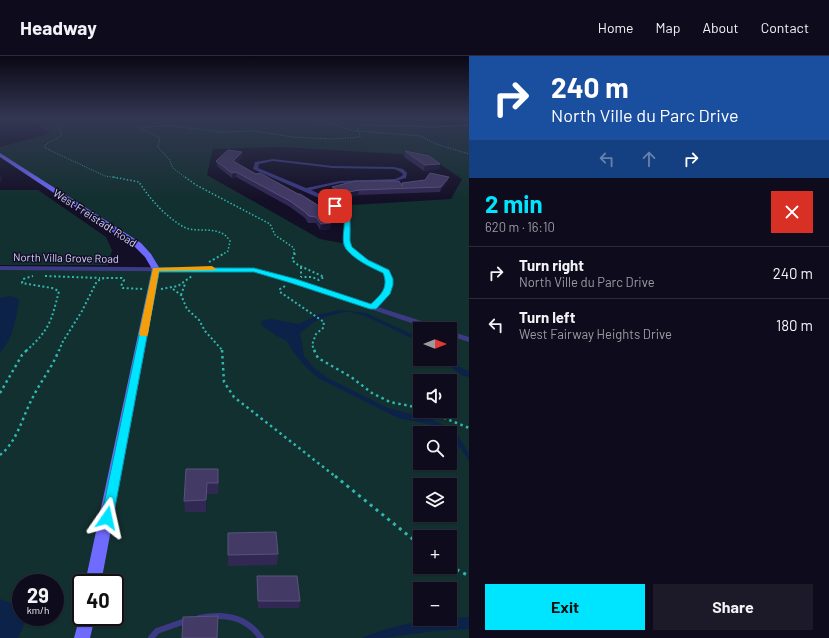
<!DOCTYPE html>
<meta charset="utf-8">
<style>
:root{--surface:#0e0b1c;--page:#1c1929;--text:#f1f3f6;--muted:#9b9ba3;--line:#2e2b3b;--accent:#00e5ff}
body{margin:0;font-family:Barlow,sans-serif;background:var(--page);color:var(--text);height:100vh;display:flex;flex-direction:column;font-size:15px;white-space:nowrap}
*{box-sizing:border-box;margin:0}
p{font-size:13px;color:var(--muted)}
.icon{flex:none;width:22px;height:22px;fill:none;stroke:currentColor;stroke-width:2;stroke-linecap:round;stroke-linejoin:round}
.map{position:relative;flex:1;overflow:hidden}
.panel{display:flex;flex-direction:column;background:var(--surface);width:360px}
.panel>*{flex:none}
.top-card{background:#1a4fa0;color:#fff;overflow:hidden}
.needle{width:26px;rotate:90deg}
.fabs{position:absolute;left:413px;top:266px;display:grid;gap:8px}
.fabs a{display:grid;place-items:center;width:44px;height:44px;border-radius:0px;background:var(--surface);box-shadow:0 1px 3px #0004,0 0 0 1px var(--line);font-size:20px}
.speed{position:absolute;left:12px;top:518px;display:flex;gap:8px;font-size:20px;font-weight:700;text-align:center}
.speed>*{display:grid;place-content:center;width:52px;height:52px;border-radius:50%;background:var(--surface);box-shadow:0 1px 3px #0004,0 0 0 1px var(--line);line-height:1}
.speed small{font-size:10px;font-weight:400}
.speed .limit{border:2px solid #111;border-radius:6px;background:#fff;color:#111}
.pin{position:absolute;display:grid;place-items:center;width:34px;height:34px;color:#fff;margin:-17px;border-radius:8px;box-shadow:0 2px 6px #0006}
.me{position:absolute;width:44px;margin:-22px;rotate:11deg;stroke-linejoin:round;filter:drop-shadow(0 0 3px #0008)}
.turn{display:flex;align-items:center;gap:14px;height:84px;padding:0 16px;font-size:18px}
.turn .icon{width:52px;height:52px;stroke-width:2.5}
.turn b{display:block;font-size:28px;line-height:34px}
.lanes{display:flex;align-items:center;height:38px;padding:0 16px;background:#0003;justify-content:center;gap:20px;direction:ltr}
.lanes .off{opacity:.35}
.round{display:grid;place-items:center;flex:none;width:42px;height:42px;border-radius:0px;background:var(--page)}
.headline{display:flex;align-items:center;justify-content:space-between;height:68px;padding:0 16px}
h1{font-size:24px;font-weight:700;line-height:30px;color:var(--accent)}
.cta{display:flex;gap:8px;margin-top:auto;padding:8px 16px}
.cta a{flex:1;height:46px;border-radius:0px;background:var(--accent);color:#111;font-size:16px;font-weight:700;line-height:46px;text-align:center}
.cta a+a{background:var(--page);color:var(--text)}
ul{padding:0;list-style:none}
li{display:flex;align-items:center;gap:12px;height:52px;padding:0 16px;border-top:1px solid var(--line)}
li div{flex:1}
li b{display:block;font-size:15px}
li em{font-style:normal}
header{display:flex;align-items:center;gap:24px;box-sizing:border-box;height:56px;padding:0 20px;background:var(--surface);border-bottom:1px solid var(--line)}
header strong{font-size:19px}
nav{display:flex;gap:22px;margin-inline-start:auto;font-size:14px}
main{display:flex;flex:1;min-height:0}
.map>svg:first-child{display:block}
.green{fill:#12302f;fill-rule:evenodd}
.water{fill:#0c2248}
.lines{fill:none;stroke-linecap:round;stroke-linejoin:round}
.stream{stroke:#0c2248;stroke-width:1.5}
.path-far4{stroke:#2fb8b0;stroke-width:1;stroke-dasharray:1 1.5;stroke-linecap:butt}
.path-far3{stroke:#2fb8b0;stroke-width:1.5;stroke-dasharray:1.5 2;stroke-linecap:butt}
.path-far2{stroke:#2fb8b0;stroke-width:2;stroke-dasharray:2 2.5;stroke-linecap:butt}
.path-far1{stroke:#2fb8b0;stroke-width:2.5;stroke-dasharray:2.5 3.5;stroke-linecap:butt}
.path{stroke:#2fb8b0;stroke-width:3;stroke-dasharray:3 4.5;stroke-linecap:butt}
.lane{stroke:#3d3a85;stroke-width:6}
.street{fill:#3d3a85;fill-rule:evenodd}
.secondary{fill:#6f6bff;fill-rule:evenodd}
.wall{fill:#312854}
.shaded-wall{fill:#1d163a}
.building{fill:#433a66;stroke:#5a527e}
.route{fill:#00e5ff;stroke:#0095a6}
.slow{fill:#f59e0b}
.labels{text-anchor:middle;stroke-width:3;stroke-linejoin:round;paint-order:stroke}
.street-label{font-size:11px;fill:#d9d4ff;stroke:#130f26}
</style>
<header>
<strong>Headway</strong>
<nav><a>Home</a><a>Map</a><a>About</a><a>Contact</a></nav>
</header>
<main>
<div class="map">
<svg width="469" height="582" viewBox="0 0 469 582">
<rect width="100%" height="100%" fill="#130f26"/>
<path class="green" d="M28,63H326L451,69L469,67V582H0V212L156,213L148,200L0,99V91L51,77ZM281,91L398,98L431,102L462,123L451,143L335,150L345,157L347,188L320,183L207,119L213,93ZM420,273H450V303H420ZM420,325H450V355H420ZM420,377H450V407H420ZM420,429H450V459H420ZM420,481H450V511H420ZM21,527H55V561H21ZM81,527H115V561H81ZM420,533H450V563H420Z
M0,134H38L106,181L112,194L108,209H0Z"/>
<path class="water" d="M10,240L18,242L19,246C16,262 13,284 0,296V242Z
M340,254L366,257L420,282V286L365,260L350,256H344L325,261L314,266L300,277L304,300L314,312L328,322L388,352L431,363L449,372L458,379L469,398V405L450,377L433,369L398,362L318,322L303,308L292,294L287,285L277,280L261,269V266L264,264L271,263L299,268L317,259Z
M445,303C453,303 458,313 469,315V321C458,320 451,311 445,303Z
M0,543L15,548L21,553V561H24L25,566L18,582H0Z
M469,561V573L435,575L383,582H362C398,566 431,564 469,561Z"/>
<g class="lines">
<path class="stream" d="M427,70L429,77L444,86V93"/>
<path class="path-far4" d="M53,63L57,66L62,79L45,89V92L105,120L119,122
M357,75L360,70L366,69L435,71L469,69
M358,75L421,80L436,88L469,98
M186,122L173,112L169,103L158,91L160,82L139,71L174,70L221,76L256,75L292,81L332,83L360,81L359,76L324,66L303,63"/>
<path class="path-far3" d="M113,121L139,126C150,143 164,159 182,170C196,179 219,167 230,185L228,195L223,198
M185,121L196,129L270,168L275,179L294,192V198"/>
<path class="path-far2" d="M295,197L292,204L298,209L324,221L319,224L312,221H301
M209,206L225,197
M301,211V221
M45,220L100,222
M285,230L280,233V236L324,266L323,272L316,278L312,289L315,295
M161,233L178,230L192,220
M173,233L181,239L187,253L199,264L205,275L223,295
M181,239L185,228
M26,295C50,273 51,266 59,235L52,232L22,227L23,223L33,220
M59,295L62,287L82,255L97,225L104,222H122L124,224L121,230L123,232L143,233"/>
<path class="path-far1" d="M222,294L224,326L234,341L336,421
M314,294L318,302L351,321L372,337L390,346L420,352
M0,337L22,299L27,294
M427,355L469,372
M0,399C17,386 22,362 32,343C40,326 52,312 59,294"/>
<path class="path" d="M335,420L420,489
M450,510L469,520"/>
<path class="lane" d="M199,562C224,557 246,560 261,582
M151,582L157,575L188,564"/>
<path class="street" d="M273,103L333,110L394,111L403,113L407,117L406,122L395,125L340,127L311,134C330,143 352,149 351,175C350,181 349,187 353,193C363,206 390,206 392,225C393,236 385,244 378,251L440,271L441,273H429L291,226L254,216L0,214V210L254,212L295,224L372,249C381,239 388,231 383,217L359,204L348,195L345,188L344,163L340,155L319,142L253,113L255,106ZM273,105L333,112L394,113L399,115L403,118L402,120L395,123L340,125L306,132L258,112L259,108Z
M450,275L469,281V286L450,280Z"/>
<path class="secondary" d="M0,97L141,187L151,198L160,213L101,527H85L152,213L145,201L135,191L0,101Z
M81,556V561H95L90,582H74Z"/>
</g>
<path class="wall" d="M405,95L439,113L424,115L404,101Z
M242,101L236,107L256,118L335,160L334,167H331L330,173L320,174L316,167H308L305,162L290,151L236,121L232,122L217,110L216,105Z
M449,121L447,126L440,136L358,139L343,143L331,137L332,131L402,129V127Z
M186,413L219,424L218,438H207L206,456H185L184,445Z
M228,477L278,498L277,509L228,510Z
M257,520L300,545L299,552H258Z"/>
<path class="shaded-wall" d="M242,96V101L233,110V105Z
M440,108L439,113L424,115L425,109Z
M236,116V121L232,122V117Z
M0,119H1L2,124L0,127Z
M449,121L447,126L440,136L441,131Z
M359,134L358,139L343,143L344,137Z
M335,160L334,167H331L330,173L320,174L321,168L326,161Z
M207,427V438L206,456V444Z"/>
<path class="building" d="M228,94L242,96L233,105L256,118L260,117L298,138H300L335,160L326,161L331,167L321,168L316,161L309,160L305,156L290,145L236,116L232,117L216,105Z
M405,95L429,100L440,108L425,109Z
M430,117L449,121L441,131L359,134L344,137L332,131L355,125H399L402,130V127L425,124Z
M186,413H218V427H207L206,444L184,445Z
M276,476L278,498L228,499V477Z
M257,520H297L300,545H258Z
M218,560L217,582H182L183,561Z"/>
<linearGradient id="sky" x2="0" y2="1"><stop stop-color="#0a0815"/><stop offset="0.43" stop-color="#333752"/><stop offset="1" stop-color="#333752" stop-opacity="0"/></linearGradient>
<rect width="469" height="145" fill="url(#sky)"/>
<path class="route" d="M333,148H337L348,157L350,164V185L352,191L368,204L389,214L393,223V229L390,238L376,253H370L291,227L254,216H159L113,462L111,466L107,467L102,466L101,462L153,212H254L296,223L371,248C381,239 389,231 383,217C370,211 355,204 346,193C339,183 348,169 342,159C340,156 336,153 333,151Z"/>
<path class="slow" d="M212,210L216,213L215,214L159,215L148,278L147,280H141L139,278L153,212Z"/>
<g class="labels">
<g class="street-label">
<text transform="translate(95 162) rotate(33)" y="4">West Freistadt Road</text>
<text transform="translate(66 202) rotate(1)" y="4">North Villa Grove Road</text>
</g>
</g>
</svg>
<div class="fabs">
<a><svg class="needle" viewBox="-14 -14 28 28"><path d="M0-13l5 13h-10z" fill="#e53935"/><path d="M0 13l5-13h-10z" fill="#9b9ba3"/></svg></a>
<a><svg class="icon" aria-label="sound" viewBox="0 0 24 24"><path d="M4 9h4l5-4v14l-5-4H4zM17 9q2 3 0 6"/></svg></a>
<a><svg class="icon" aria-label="search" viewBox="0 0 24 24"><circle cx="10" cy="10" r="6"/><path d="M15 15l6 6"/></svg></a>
<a><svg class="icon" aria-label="layers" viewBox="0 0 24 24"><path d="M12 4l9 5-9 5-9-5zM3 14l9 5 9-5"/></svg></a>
<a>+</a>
<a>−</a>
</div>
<div class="speed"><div>29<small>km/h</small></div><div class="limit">40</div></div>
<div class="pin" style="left:335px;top:150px;background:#d93025"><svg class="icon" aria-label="arrive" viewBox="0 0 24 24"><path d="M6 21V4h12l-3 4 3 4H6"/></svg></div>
<svg class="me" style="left:107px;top:462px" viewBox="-20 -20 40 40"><path d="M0-17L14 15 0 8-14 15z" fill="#00e5ff" stroke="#fff" stroke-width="4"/></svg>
</div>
<section class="panel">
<div class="top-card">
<div class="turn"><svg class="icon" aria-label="right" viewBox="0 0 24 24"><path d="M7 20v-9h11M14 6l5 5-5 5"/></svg><div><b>240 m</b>North Ville du Parc Drive</div></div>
<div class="lanes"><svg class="icon off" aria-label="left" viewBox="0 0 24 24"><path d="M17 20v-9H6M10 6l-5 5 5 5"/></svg><svg class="icon off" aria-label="ahead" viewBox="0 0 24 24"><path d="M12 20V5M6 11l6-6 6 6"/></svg><svg class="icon" aria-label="right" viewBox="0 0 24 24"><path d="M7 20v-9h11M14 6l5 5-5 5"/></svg></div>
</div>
<div class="headline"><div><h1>2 min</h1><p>620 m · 16:10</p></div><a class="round" style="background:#d93025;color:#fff"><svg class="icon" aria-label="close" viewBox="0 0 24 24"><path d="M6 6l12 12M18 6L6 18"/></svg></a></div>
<ul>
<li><svg class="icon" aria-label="right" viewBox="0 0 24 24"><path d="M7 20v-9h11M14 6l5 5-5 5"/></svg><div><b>Turn right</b><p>North Ville du Parc Drive</p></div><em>240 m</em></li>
<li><svg class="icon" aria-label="left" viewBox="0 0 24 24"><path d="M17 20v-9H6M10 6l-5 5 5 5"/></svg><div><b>Turn left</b><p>West Fairway Heights Drive</p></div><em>180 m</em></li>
</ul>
<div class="cta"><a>Exit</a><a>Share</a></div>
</section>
</main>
